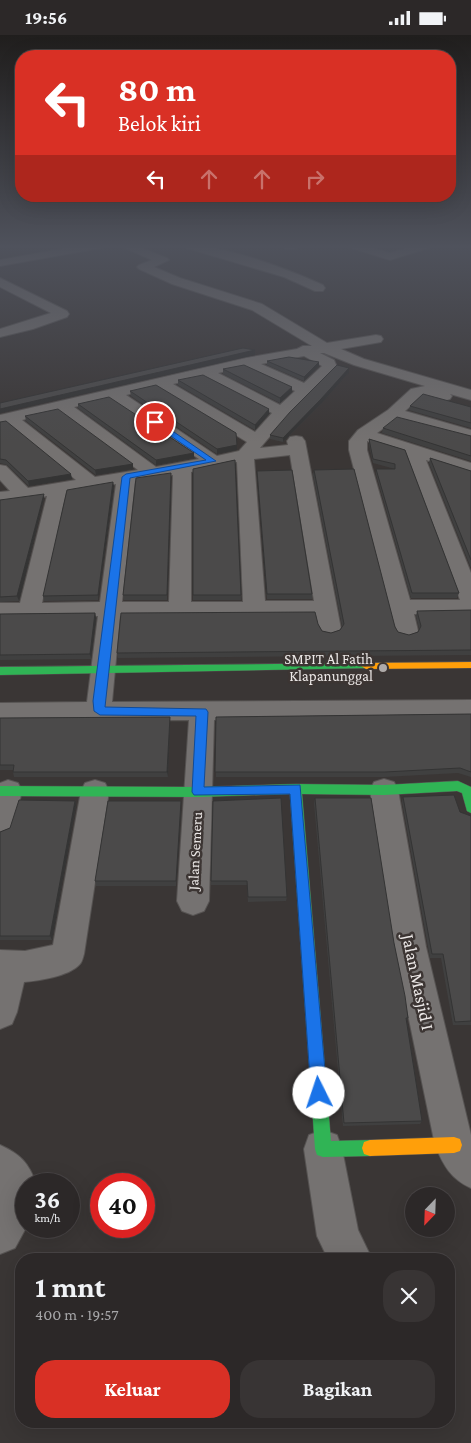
<!DOCTYPE html>
<html lang="id">
<meta charset="utf-8">
<style>
:root{--surface:#2c2828;--page:#383434;--text:#f1f3f6;--muted:#a6a6a8;--line:#484445;--accent:#d93025}
body{margin:0;font-family:"Crimson Pro",serif;background:var(--page);color:var(--text);height:100vh;display:flex;flex-direction:column;font-size:19px;white-space:nowrap}
*{box-sizing:border-box;margin:0}
p{font-size:16px;color:var(--muted)}
.icon{flex:none;width:28px;height:28px;fill:none;stroke:currentColor;stroke-width:2;stroke-linecap:round;stroke-linejoin:round}
.map{position:relative;flex:1;overflow:hidden}
.drawer{position:absolute;left:15px;top:1218px;width:440px;height:175px;display:flex;flex-direction:column;background:var(--surface);border-radius:20px;box-shadow:0 5px 20px #0002,0 0 0 1px var(--line)}
.drawer>*{flex:none}
.top-card{position:absolute;left:15px;top:15px;width:441px;height:152px;border-radius:20px;box-shadow:0 5px 20px #0002,0 0 0 1px var(--line);background:#d93025;color:#fff;overflow:hidden}
.needle{width:32px;rotate:203deg}
.controls{position:absolute;left:405px;top:1152px;display:grid;gap:10px}
.controls a{display:grid;place-items:center;width:50px;height:50px;border-radius:50%;background:var(--surface);box-shadow:0 5px 20px #0002,0 0 0 1px var(--line);font-size:25px}
.speed{position:absolute;left:15px;top:1138px;display:flex;gap:10px;font-size:25px;font-weight:700;text-align:center}
.speed>*{display:grid;place-content:center;width:65px;height:65px;border-radius:50%;background:var(--surface);box-shadow:0 5px 20px #0002,0 0 0 1px var(--line);line-height:1}
.speed small{font-size:12px;font-weight:400}
.speed .limit{border:8px solid #d22;background:#fff;color:#111}
.pin{position:absolute;display:grid;place-items:center;width:42px;height:42px;color:#fff;margin:-21px;border:2px solid #fff;border-radius:50%;box-shadow:0 1px 5px #0007}
.me{position:absolute;width:55px;margin:-28px;rotate:356deg;stroke-linejoin:round;filter:drop-shadow(0 0 4px #0008)}
.turn{display:flex;align-items:center;gap:18px;height:105px;padding:0 20px;font-size:22px}
.turn .icon{width:65px;height:65px;stroke-width:2.5}
.turn b{display:block;font-size:35px;line-height:42px}
.lanes{display:flex;align-items:center;height:48px;padding:0 20px;background:#0003;justify-content:center;gap:25px;direction:ltr}
.lanes .off{opacity:.35}
.round{display:grid;place-items:center;flex:none;width:52px;height:52px;border-radius:20px;background:var(--page)}
.head{display:flex;align-items:center;justify-content:space-between;height:85px;padding:0 20px}
h1{font-size:30px;font-weight:700;line-height:38px}
.button{display:flex;gap:10px;margin-top:auto;padding:10px 20px}
.button a{flex:1;height:58px;border-radius:20px;background:var(--accent);color:#fff;font-size:20px;font-weight:700;line-height:58px;text-align:center}
.button a+a{background:var(--page);color:var(--text)}
.status{display:flex;justify-content:space-between;align-items:center;height:35px;padding:0 25px;background:var(--surface);direction:ltr}
.status svg{height:14px;fill:currentColor}
.map>svg:first-child{display:block}
.lines{fill:none;stroke-linecap:round;stroke-linejoin:round}
.street-casing{stroke:#565352;stroke-width:2}
.fast-casing{stroke:#565352;stroke-width:1}
.slow-casing{stroke:#565352;stroke-width:1}
.street{fill:#757271;fill-rule:evenodd}
.fast{fill:#30b455;fill-rule:evenodd}
.slow{fill:#ff9f0a;fill-rule:evenodd}
.wall{fill:#404040}
.shaded-wall{fill:#343434}
.building{fill:#4b4a4a;stroke:#343434}
.route{fill:#1a73e8;stroke:#114b97}
.poi-dot{fill:#aeaaa9;stroke:#3c3533;stroke-width:2}
.labels{text-anchor:middle;stroke-width:5;stroke-linejoin:round;paint-order:stroke}
.poi-label{font-size:15px;fill:#ece8e7;stroke:#3c3533;text-anchor:end}
.street-label{font-size:15px;fill:#ece8e7;stroke:#3c3533}
.near-street-label{font-size:18px;fill:#ece8e7;stroke:#3c3533}
</style>
<div class="status"><b>19:56</b><svg viewBox="0 0 49 12"><path d="M0 12V9h3v3zM5 12V6h3v6zM10 12V3h3v9zM15 12V0h3v12zM26 1h20v11H26zM47 4h2v5h-2z"/></svg></div>
<div class="map">
<svg width="471" height="1408" viewBox="0 0 471 1408">
<rect width="100%" height="100%" fill="#3a3635"/>
<g class="lines">
<defs>
<path id="street" d="M83,210H107L101,213L0,231V225Z
M118,210H134L167,223L169,225L154,232L180,243L262,269L327,308L376,300L381,301L383,304L381,307L341,314L364,324L471,355V365L450,359L452,361L450,364L444,366L422,361L405,376L471,395V405L396,384L377,398L471,428V439L426,425L471,538V579H414L418,596L415,601L407,603L399,601L396,596L349,415V406L358,395L388,375L411,354L425,351L354,330L324,318H320L334,325L337,332L288,380L260,413L288,410L287,406L290,402L296,401L302,402L305,406L341,594L338,599L330,601L322,599L319,594L316,580L120,581L112,667L471,665V683L214,685L209,866L204,876L193,880L182,876L177,866L189,685L0,686V668L87,667L98,581L0,582V568H20L47,461L0,469V457L10,456L0,445V430L6,431L28,453L76,445L7,388L0,390V380L246,323L297,314L303,311H312L252,275L172,249L139,234L137,232L139,230L152,225ZM304,321L322,331L304,348L261,329ZM244,332L295,356L280,370L218,338ZM203,342L272,378L255,397L173,349ZM157,352L247,407L239,416L217,421L126,360ZM110,364L199,424L156,432L74,372ZM59,376L138,435L95,442L22,385ZM367,406L406,418L460,565H410L367,415ZM290,420L314,566H265L254,424ZM237,427L243,567H191V437ZM173,440L169,567H122L135,446ZM116,449L100,567L42,568L66,458Z
M181,210C220,208 288,234 323,250L325,253L323,256H315L284,242L183,212Z
M286,210H302L294,214H286L284,212Z
M346,210H363L390,218L417,210H434L432,212L390,225L348,212Z
M0,243L67,276L69,279L67,282L33,294L0,302V294L51,278L0,252Z
M384,744L394,747L398,755L426,912L471,1100V1153C451,1144 443,1130 435,1110L394,912L370,755L374,747Z
M8,745L18,748L22,756L14,789L10,797L0,801V748Z
M95,745L105,748L109,756L84,919C83,922 82,928 79,930C69,941 38,946 24,947L17,977L12,989L0,994V915L25,916L53,910L81,756L85,748Z
M323,1095L337,1100L342,1114L358,1195L372,1224H328L317,1201L304,1114L309,1100Z
M0,1110C20,1119 29,1128 36,1149H26L27,1191L15,1213L0,1219Z"/>
<path id="fast" d="M366,628L371,631L370,633L0,640V632Z
M458,746L471,752V778L467,776L462,758L457,756L384,760L302,759L331,1106L370,1105L376,1107L378,1113L376,1119L370,1121L323,1122L317,1120L315,1114L290,759L198,762L0,761V751L198,752L296,749L384,750Z"/>
<path id="slow" d="M471,627V633L366,634L361,631L366,628Z
M454,1102L460,1104L462,1110L460,1116L454,1118L370,1121L364,1119L362,1113L364,1107L370,1105Z"/>
</defs>
<use href="#street" class="street-casing"/>
<use href="#fast" class="fast-casing"/>
<use href="#slow" class="slow-casing"/>
<use href="#street" class="street"/>
<use href="#fast" class="fast"/>
<use href="#slow" class="slow"/>
</g>
<path class="wall" d="M267,326L319,327V331L304,346L267,330Z
M223,334L292,352V357L280,368L223,339Z
M349,337L321,369L283,407L270,404V400Z
M178,345L269,379L255,395L178,350Z
M130,356L237,410V415L217,419L131,361Z
M78,369L194,418V423L156,430L78,373Z
M410,371L471,372V393L409,375Z
M25,381L133,429V434L96,440L26,386Z
M0,387L72,444L29,451L7,430L0,428Z
M383,393L471,401V426L382,398Z
M369,404L405,415L459,558L457,563H411L376,439V434H395L373,428L369,409Z
M430,423L471,436V533L429,428Z
M235,425L241,565H193V434Z
M314,435L398,597L409,600L418,597L419,594L416,581L417,576L471,575V620L118,623L117,618L318,589L322,596L331,598L340,595L342,591L313,440Z
M257,436L312,559V564H267Z
M171,442L167,565H124L123,560Z
M114,451L98,565L44,566L43,561Z
M44,463L19,566L0,567V465Z
M95,578L96,583L91,624L0,625V579Z
M471,679V742L458,738L384,742H216V682Z
M170,682V687L168,742H14L13,737V735H0V683Z
M403,762L460,777L471,781V990H453L441,923H430L402,767Z
M315,763L394,908L408,983L407,986L422,1086L420,1089L343,1091L314,768Z
M75,766L76,770L52,905H0V797Z
M181,766V771L176,851H96L95,846Z
M213,766L287,862L286,866L248,867L247,850H211Z"/>
<path class="shaded-wall" d="M255,315V320L0,378V374Z
M319,327V331L304,346V342Z
M349,333V337L321,369L283,407V403Z
M292,352V357L280,368V363Z
M269,374V379L255,395V390Z
M237,410V415L217,419V414Z
M194,418V423L156,430V425Z
M133,429V434L96,440L95,435Z
M171,438V442L167,565V560Z
M71,439L72,444L29,451L28,446Z
M113,447L114,451L98,565V560Z
M44,459V463L19,566L17,561Z
M95,578L96,583L91,624L90,619Z
M170,682V687L168,742L167,737Z
M75,766L76,770L52,905L50,901Z
M181,766V771L176,851V846Z"/>
<path class="building" d="M243,313L255,315L0,374V368Z
M289,322L319,327L304,342L267,326Z
M244,330L292,352L280,363L223,334Z
M337,330L349,333L321,364L283,403L270,400L290,377Z
M203,340L269,374L255,390L178,345Z
M156,350L236,398L237,410L217,414L130,356Z
M423,359L471,372V388L410,371Z
M109,362L194,418L156,425L78,369Z
M58,374L133,429L95,435L25,381Z
M397,382L471,401V421L383,393Z
M6,386L71,439L28,446L6,425L0,424V387Z
M369,404L405,415L459,558H412L376,434H395V429L373,424Z
M430,423L471,436V525Z
M235,425L241,560H193V434Z
M354,434L395,592L398,597L409,600L418,597L421,591L417,576L471,575V615L117,618L121,578L315,577L318,589L322,596L331,598L340,595L344,589L314,435Z
M292,435L312,559H267L257,436Z
M171,438L167,560H123L136,443Z
M113,447L98,560L43,561L67,455Z
M44,459L17,561L0,562V465Z
M95,578L90,619L0,620V579Z
M471,679V737L460,733L385,737H215L216,682Z
M170,682L167,737H13L14,730H0V683Z
M454,760L460,777L471,781V986L455,987L443,919H432L403,762Z
M281,763L287,862H248L247,846H211L213,766Z
M315,763H371L394,908L405,961L408,983H406L422,1086L344,1088Z
M19,765L75,766L50,901H0V797L10,793Z
M108,766H181L176,846H95Z"/>
<linearGradient id="sky" x2="0" y2="1"><stop stop-color="#201e1d"/><stop offset="0.52" stop-color="#4f525c"/><stop offset="1" stop-color="#4f525c" stop-opacity="0"/></linearGradient>
<rect width="471" height="407" fill="url(#sky)"/>
<path class="route" d="M153,386H158L216,426L130,443L105,672L206,674L208,677L204,752L300,750L327,1058L324,1063L319,1066L313,1063L311,1058L290,759L194,760L192,757L196,681L100,680L94,676L93,666L122,442L126,439L206,425L153,389Z"/>
<circle class="poi-dot" cx="383" cy="633" r="5"/>
<g class="labels">
<g class="poi-label">
<text x="373" y="629">SMPIT Al Fatih<tspan x="373" dy="17">Klapanunggal</tspan></text>
</g>
<g class="street-label">
<text transform="translate(195 816) rotate(-87)" y="5">Jalan Semeru</text>
</g>
<g class="near-street-label">
<text transform="translate(418 947) rotate(78)" y="6">Jalan Masjid I</text>
</g>
</g>
</svg>
<div class="controls">
<a><svg class="needle" viewBox="-14 -14 28 28"><path d="M0-13l5 13h-10z" fill="#e53935"/><path d="M0 13l5-13h-10z" fill="#a6a6a8"/></svg></a>
</div>
<div class="speed"><div>36<small>km/h</small></div><div class="limit">40</div></div>
<div class="pin" style="left:155px;top:387px;background:#d93025"><svg class="icon" aria-label="arrive" viewBox="0 0 24 24"><path d="M6 21V4h12l-3 4 3 4H6"/></svg></div>
<svg class="me" style="left:319px;top:1058px" viewBox="-20 -20 40 40"><circle r="19" fill="#fff"/><path d="M0-13L10 11 0 6-10 11z" fill="#1a73e8"/></svg>
<div class="top-card">
<div class="turn"><svg class="icon" aria-label="left" viewBox="0 0 24 24"><path d="M17 20v-9H6M10 6l-5 5 5 5"/></svg><div><b>80 m</b>Belok kiri</div></div>
<div class="lanes"><svg class="icon" aria-label="left" viewBox="0 0 24 24"><path d="M17 20v-9H6M10 6l-5 5 5 5"/></svg><svg class="icon off" aria-label="ahead" viewBox="0 0 24 24"><path d="M12 20V5M6 11l6-6 6 6"/></svg><svg class="icon off" aria-label="ahead" viewBox="0 0 24 24"><path d="M12 20V5M6 11l6-6 6 6"/></svg><svg class="icon off" aria-label="right" viewBox="0 0 24 24"><path d="M7 20v-9h11M14 6l5 5-5 5"/></svg></div>
</div>
<section class="drawer">
<div class="head"><div><h1>1 mnt</h1><p>400 m · 19:57</p></div><a class="round"><svg class="icon" aria-label="close" viewBox="0 0 24 24"><path d="M6 6l12 12M18 6L6 18"/></svg></a></div>
<div class="button"><a>Keluar</a><a>Bagikan</a></div>
</section>
</div>
